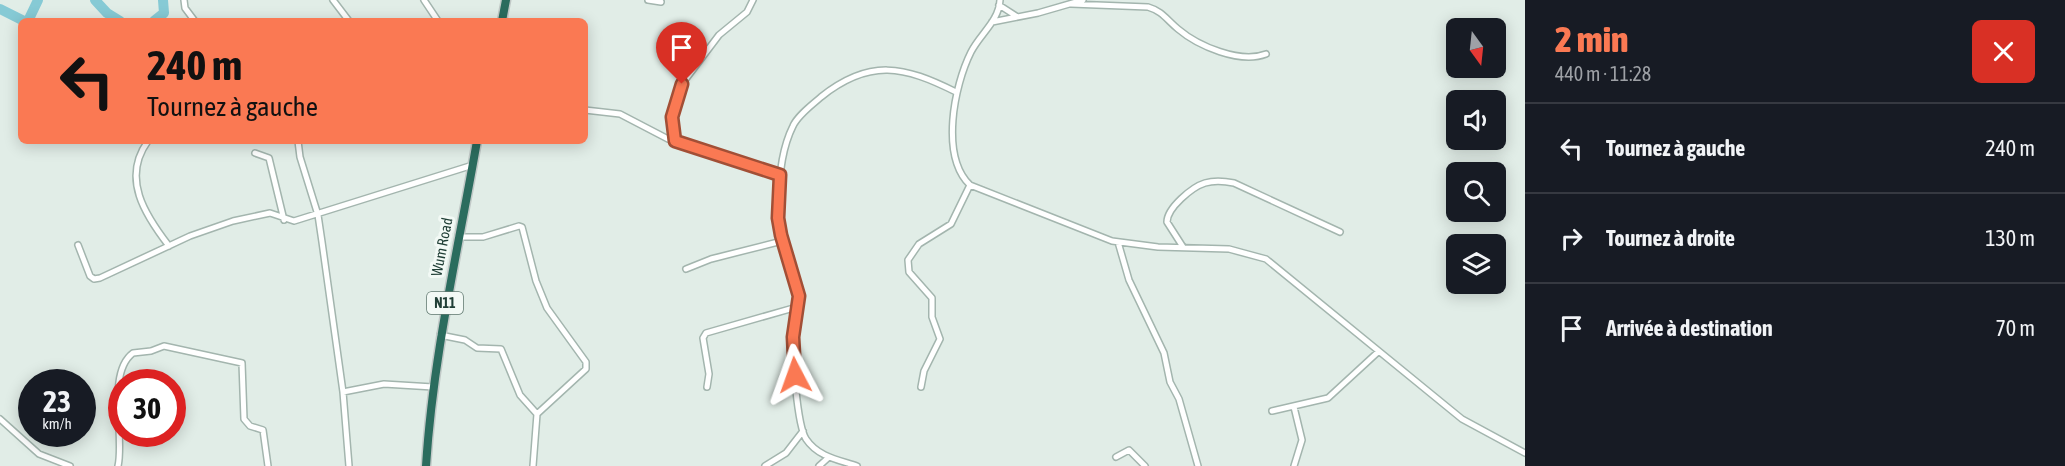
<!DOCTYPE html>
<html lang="fr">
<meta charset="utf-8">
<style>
:root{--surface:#171b24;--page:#242831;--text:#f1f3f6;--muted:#9ea1a6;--line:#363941;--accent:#fa7953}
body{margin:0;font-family:"Asap Condensed",sans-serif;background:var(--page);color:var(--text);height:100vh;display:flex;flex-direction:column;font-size:22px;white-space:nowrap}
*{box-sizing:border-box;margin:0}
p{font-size:20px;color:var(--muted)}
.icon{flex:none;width:33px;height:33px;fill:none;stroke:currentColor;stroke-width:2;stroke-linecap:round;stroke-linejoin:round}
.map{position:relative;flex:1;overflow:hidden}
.drawer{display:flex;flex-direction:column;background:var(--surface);width:540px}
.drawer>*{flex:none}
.banner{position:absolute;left:18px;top:18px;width:570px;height:126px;border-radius:9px;box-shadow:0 3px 15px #0003;background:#fa7953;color:#111;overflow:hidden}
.needle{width:39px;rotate:165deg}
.controls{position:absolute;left:1446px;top:18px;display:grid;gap:12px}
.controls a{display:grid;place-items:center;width:60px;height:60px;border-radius:9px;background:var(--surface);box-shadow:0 3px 15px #0003;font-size:30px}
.speed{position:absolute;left:18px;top:369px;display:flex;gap:12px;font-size:30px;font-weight:700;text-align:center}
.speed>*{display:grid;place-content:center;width:78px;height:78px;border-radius:50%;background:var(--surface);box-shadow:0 3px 15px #0003;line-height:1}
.speed small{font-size:15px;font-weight:400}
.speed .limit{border:9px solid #d22;background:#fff;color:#111}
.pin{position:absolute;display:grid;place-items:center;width:51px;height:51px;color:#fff;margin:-62px -26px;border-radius:50% 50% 50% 0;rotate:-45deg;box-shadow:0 0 6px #0007}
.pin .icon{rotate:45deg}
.me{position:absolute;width:66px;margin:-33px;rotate:356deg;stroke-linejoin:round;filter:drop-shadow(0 0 4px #0008)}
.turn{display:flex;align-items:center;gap:21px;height:126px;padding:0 30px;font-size:27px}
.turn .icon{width:78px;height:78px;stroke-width:2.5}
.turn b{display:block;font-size:42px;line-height:51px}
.round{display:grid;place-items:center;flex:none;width:63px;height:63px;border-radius:9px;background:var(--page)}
.headline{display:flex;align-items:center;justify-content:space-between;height:102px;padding:0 30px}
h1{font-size:36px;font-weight:800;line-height:45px;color:var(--accent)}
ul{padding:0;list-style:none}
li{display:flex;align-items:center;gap:18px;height:90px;padding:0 30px;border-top:2px solid var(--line)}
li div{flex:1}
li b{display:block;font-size:22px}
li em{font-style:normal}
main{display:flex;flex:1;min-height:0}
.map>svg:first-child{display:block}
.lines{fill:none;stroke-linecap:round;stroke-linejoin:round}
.river{stroke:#86cad5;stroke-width:10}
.minor-casing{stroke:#a3b5ae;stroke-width:8}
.highway-casing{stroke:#c1c9c7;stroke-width:11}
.minor{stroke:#fff;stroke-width:5}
.highway{stroke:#2b6c5e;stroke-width:8}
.route-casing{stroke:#a24f36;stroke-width:15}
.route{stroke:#fa7953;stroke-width:10}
.labels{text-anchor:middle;stroke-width:6;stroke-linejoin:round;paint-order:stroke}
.shield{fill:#f2f9f5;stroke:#5f776f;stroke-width:1.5}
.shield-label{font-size:14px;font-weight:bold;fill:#203f36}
.street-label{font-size:15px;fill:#203f36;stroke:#f2f9f5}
</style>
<main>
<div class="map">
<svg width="1525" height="466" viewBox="0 0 1525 466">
<rect width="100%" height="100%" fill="#e1ede7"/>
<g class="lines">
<path class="river" d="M95,0L107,13L120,21
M0,9L24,21
M28,21L38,0
M154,21L164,13L163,0"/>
<defs>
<path id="minor" d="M184,0L185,8L194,20
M333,0L349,21
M424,0L438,21
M648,0L661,2
M1000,0C999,21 980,34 971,52C954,86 940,156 970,185L1112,241L1158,247L1229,249L1266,259L1462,419L1525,453
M1071,4L1148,7C1162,11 1167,20 1178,29C1198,46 1240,64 1266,54
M999,5L1016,16
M992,22L1038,13L1083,0
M585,110L620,114L668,139L780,175
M148,141C121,178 145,215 169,246
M298,141L300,157L318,215L322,242L343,392L349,466
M675,141L672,117L682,84L719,35L747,12L753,0
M255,153L269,158L284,220
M458,237H483L519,226L522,227L536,281L547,308L586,362V369L537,414
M1118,242L1129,280L1164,353L1170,382L1179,399L1198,466
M78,245L90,276L94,279L100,278L190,236L233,221L270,213L294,221L473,165
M1183,247L1167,222C1167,208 1192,187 1205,183C1215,180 1224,181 1234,183L1340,232
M686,269L711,259L782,241
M440,335L465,340L477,348L501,349L520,395L537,414L533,466
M707,387L709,374L703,338L706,333L797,307
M921,387L924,371L940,339L932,317V298L909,272L908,260L919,244L951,224L970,185
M343,392L384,384L433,387
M1294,407L1302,440L1294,466
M1272,411L1328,398L1378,352
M0,419L39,454L70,466
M1116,457L1129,450L1145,466
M118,466C125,437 106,373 133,353L151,351L164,346L242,363L244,419L250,426L263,430L268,466
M765,466L786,453L803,431
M819,466L829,457
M857,466C839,460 818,457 806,439C797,425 792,354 793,336C794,323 800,308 798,295C795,268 779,244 779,216C778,187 780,152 793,126C798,115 812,105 821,97C870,58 904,66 956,92"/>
<path id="highway" d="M502,21L506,0
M426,466C433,356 458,250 477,141"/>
</defs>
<use href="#minor" class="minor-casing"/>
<use href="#highway" class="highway-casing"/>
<use href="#minor" class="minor"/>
<use href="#highway" class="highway"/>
</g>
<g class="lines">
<defs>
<path id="route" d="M682,84L672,117L675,141L780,175L778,218L781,235L799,296L793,337L795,375"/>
</defs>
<use href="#route" class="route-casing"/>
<use href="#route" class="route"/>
</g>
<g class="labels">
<rect class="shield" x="427" y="292" width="36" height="22" rx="4.5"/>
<g class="shield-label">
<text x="445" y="308">N11</text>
</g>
<g class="street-label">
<text transform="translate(442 247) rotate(-79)" y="5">Wum Road</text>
</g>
</g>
</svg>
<div class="controls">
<a><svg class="needle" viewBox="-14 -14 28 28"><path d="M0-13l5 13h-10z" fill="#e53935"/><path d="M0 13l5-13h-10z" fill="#9ea1a6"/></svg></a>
<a><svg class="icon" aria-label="sound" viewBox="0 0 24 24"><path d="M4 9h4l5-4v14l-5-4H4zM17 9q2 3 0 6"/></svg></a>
<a><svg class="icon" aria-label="search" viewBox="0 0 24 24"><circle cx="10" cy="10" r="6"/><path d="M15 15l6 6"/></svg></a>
<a><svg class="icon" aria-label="layers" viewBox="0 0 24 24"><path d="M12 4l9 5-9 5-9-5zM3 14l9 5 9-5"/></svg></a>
</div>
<div class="speed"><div>23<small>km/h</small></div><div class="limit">30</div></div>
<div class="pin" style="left:682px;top:84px;background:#d93025"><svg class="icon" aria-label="arrive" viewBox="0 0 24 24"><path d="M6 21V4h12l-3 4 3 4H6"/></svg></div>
<svg class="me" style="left:795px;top:375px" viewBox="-20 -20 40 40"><path d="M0-17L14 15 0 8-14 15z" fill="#fa7953" stroke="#fff" stroke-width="4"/></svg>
<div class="banner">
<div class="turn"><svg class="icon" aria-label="left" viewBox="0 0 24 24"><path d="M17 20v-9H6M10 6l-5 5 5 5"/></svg><div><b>240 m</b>Tournez à gauche</div></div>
</div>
</div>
<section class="drawer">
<div class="headline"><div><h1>2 min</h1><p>440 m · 11:28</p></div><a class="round" style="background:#d93025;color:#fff"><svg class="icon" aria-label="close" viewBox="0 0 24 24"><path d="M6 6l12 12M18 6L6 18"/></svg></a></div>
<ul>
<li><svg class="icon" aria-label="left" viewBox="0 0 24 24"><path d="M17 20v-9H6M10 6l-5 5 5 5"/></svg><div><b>Tournez à gauche</b></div><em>240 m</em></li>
<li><svg class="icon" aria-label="right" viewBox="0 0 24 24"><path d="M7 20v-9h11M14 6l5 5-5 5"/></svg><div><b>Tournez à droite</b></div><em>130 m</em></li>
<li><svg class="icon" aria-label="arrive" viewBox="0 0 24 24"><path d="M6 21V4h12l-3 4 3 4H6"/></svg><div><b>Arrivée à destination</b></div><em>70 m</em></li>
</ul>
</section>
</main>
